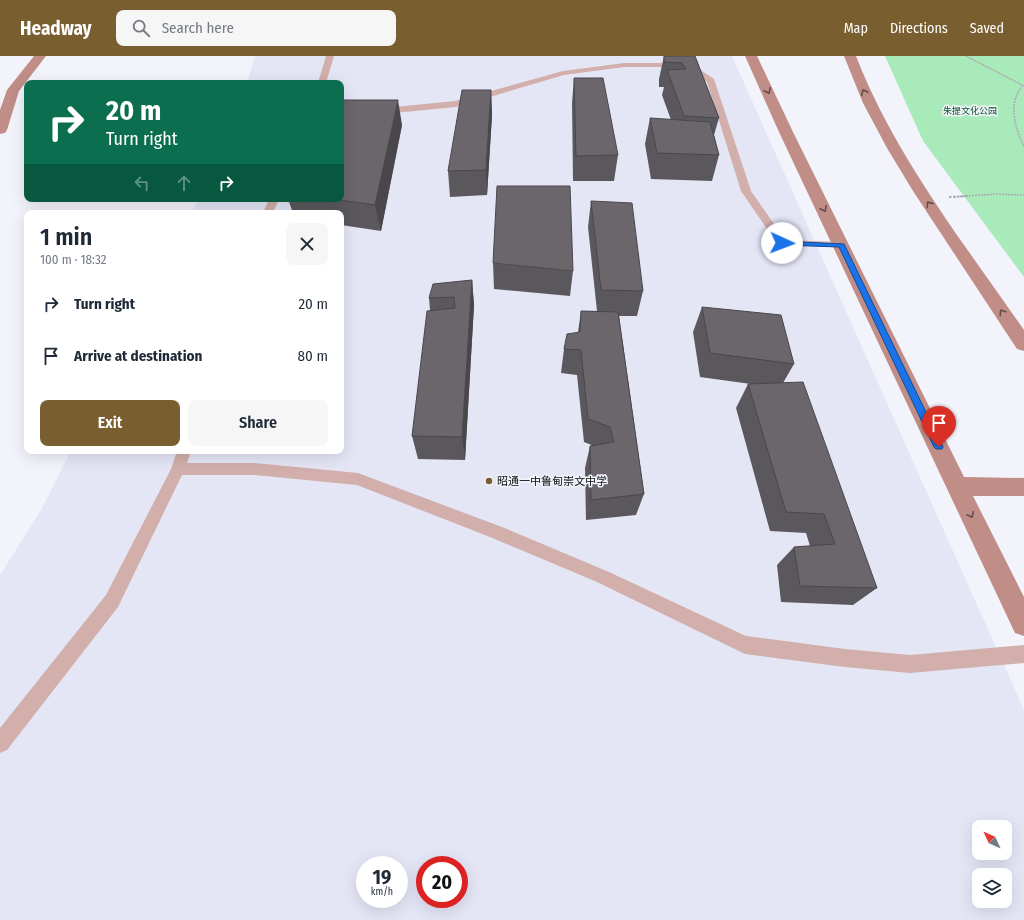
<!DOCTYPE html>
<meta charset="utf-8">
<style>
:root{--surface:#fff;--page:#f6f6f7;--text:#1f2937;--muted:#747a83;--accent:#795e30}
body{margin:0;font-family:"Fira Sans Condensed","Noto Sans SC",sans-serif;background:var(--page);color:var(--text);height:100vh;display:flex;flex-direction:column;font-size:15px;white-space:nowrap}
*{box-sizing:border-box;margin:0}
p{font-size:13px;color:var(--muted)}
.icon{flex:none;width:22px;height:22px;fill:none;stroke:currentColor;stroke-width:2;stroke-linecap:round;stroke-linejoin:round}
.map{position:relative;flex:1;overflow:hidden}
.drawer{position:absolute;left:24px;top:154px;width:320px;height:244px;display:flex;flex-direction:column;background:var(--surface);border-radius:8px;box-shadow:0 4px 16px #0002}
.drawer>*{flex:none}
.banner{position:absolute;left:24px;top:24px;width:320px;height:122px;border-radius:8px;box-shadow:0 4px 16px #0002;background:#0b6e4f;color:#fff;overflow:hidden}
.needle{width:26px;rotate:314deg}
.buttons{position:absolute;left:972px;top:764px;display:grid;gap:8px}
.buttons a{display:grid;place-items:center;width:40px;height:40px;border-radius:8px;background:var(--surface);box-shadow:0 4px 16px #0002;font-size:20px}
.speed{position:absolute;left:356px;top:800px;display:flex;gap:8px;font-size:20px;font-weight:700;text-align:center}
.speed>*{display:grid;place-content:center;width:52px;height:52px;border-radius:50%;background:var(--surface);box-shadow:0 4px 16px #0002;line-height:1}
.speed small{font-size:10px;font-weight:400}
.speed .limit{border:6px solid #d22;background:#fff;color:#111}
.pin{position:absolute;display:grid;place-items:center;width:34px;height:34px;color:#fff;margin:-41px -17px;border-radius:50% 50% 50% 0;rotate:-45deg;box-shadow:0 0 4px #0007}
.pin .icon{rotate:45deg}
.me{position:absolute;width:44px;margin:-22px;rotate:92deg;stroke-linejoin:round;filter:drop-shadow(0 0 3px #0008)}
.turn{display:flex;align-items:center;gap:14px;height:84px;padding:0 16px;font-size:18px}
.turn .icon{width:52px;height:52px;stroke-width:2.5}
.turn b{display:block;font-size:28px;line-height:34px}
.lanes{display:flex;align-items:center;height:38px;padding:0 16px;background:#0003;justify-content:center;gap:20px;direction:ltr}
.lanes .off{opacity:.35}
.round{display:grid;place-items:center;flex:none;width:42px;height:42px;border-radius:8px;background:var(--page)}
.overview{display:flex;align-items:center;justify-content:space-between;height:68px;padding:0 16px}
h1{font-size:24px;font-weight:600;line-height:30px}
.cta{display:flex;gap:8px;margin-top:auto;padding:8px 16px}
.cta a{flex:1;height:46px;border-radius:8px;background:var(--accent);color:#fff;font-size:16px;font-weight:600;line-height:46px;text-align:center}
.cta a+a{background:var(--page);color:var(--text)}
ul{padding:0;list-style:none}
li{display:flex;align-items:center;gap:12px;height:52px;padding:0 16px}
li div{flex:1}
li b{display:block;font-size:15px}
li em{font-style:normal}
header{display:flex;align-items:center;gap:24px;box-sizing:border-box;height:56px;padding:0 20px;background:var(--accent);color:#fff}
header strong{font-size:19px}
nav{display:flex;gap:22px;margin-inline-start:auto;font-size:14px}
.search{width:280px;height:36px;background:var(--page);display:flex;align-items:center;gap:10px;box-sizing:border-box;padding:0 14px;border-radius:8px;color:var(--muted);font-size:15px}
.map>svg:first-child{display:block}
.built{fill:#e4e6f6;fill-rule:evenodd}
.green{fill:#a9eabb}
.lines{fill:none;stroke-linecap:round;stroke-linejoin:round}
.path-far1{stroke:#aaabb1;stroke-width:1.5;stroke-dasharray:2 1;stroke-linecap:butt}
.path{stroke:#aaabb1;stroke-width:2;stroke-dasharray:2.5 1.5;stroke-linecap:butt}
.lane{fill:#d2afaa;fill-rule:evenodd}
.secondary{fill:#c08d87;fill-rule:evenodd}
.wall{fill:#5b585d}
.shaded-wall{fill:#4a474c}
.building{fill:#6a666c;stroke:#4a474c}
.oneway{stroke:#664e4c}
.route{fill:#1a73e8;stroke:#114b97}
.poi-dot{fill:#795e30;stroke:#f2f3fb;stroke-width:1.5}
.labels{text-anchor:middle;stroke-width:3;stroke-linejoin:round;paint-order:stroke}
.far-park-label{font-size:9px;fill:#08552b;stroke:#f2f3fb}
.poi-label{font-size:11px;fill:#0d0e10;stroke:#f2f3fb;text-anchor:start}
</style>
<header>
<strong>Headway</strong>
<div class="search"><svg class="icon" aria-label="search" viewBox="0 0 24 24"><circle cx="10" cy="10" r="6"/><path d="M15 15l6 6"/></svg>Search here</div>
<nav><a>Map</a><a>Directions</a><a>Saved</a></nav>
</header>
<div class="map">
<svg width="1024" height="864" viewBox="0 0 1024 864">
<rect width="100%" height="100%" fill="#f2f3fb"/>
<path class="built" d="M255,0H732L1024,654V864H0V519L41,454L71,395H341V157H191L199,143H341V27H247ZM979,771H1005V797H979ZM365,809H399V843H365ZM425,809H459V843H425ZM979,819H1005V845H979Z"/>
<path class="green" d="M885,0H1024V221L923,85Z"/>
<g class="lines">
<path class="path-far1" d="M966,0L1024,30
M1023,29C1007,48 1015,71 1024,91
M954,141L996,138L1024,139"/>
<path class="path" d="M949,141L969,140"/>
<path class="lane" d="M326,0H334L326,27H318Z
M624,7H690L714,23L751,135L785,184L841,186L845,187L846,189L845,191L778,189L741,135L707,26L688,11H624L564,19L456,51L394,57H341V51H394L455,45L563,15Z
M269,143H279L273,157H263Z
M177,395H191L187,407H255L358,417L502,471L609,516L746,580L845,593L910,599L1024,589V607L910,617L845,611L745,598L597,526L490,481L357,429L255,419H182L118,551L7,694L0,697V672L106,539L171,413Z"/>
<path class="secondary" d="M34,0H46L19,35L7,74L5,77L0,78V54L7,34Z
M745,0H757L793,76L964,421L1024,422V440H973L1024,541V580L1015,577L779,76Z
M844,0H856C895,100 963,186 1024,274V295L1017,293L913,135L887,92L863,47Z"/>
</g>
<path class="wall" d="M664,0H695L719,62L714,79L719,99L712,125L651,123L645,88L650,62L671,64L662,39L664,31H659V23Z
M574,22L618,99L614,125H573L572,47Z
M491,34L492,59L487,139L450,141L448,115Z
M402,69L381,175L341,169V157H293L288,143H341Z
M591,145L643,235L637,260H619L644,438L636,459L586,464L585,412L590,390H594L584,386L577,319L561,317L564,293L578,276L581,255H597L588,171Z
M493,207L573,215L570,240L494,233Z
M472,224L474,249L465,404L418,403L412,380L430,254L429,242Z
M702,251L794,308L783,327L877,532L853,549L781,546L777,509L794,491L810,490L806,477L770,475L736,352L748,328H751L700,321L693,276Z"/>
<path class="shaded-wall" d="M491,34L492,59L487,139L486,114Z
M398,44L402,69L381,175L375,149Z
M472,224L474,249L465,404L462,381Z"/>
<path class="building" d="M664,0H695L719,62L684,60L667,14L686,13L682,7L664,6Z
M574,22H603L618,99L576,100Z
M462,34H491L486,114L448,115Z
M341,44H398L375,149L332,143H341Z
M650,62L710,66L719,99L657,97Z
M497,130H570L573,215L493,207Z
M591,145L632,147L643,235L601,234Z
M472,224L462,381L412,380L427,255L455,252L454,241L429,242L433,228Z
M702,251L781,259L794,308L710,297Z
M581,255L618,256L644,438L591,444L590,390L614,386L610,371L588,363L581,294L564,293L567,278L580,276Z
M803,326L877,532L800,530L794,491L835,488L824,458L786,456L748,328Z"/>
<defs><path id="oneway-chevron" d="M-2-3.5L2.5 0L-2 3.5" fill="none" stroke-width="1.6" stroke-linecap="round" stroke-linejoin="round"/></defs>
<g class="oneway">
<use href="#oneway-chevron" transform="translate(768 35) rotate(65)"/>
<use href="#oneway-chevron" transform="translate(864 36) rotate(-116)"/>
<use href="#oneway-chevron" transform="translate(929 148) rotate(-125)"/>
<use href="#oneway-chevron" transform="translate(824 153) rotate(64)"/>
<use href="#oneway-chevron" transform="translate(1002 256) rotate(-124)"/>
<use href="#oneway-chevron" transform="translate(971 459) rotate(64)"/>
</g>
<path class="route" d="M779,185L844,188L943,391L942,393H936L934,391L839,191L782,189L779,188Z"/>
<circle class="poi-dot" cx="489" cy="425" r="4"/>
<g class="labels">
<g class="far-park-label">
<text x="970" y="58">朱提文化公园</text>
</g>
<g class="poi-label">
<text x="497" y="429">昭通一中鲁甸崇文中学</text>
</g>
</g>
</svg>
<div class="buttons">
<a><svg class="needle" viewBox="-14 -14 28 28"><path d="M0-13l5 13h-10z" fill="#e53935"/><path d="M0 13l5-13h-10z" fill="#747a83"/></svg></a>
<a><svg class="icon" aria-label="layers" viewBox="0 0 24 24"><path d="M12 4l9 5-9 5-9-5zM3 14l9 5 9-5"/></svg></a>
</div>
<div class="speed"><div>19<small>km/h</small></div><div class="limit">20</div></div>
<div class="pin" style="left:939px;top:391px;background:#d93025"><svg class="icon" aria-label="arrive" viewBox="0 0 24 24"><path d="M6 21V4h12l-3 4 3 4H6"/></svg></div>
<svg class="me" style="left:782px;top:187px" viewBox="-20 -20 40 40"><circle r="19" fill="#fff"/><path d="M0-13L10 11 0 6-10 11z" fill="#1a73e8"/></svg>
<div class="banner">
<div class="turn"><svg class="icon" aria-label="right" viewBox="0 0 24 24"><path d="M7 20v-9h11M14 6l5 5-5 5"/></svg><div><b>20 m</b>Turn right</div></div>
<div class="lanes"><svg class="icon off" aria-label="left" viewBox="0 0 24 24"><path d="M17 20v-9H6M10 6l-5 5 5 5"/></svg><svg class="icon off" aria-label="ahead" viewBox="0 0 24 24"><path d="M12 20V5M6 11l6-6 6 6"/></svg><svg class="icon" aria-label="right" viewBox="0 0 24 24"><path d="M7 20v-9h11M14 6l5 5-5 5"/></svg></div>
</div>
<section class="drawer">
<div class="overview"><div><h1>1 min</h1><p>100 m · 18:32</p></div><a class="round"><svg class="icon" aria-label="close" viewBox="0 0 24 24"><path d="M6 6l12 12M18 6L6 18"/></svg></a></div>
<ul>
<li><svg class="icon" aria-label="right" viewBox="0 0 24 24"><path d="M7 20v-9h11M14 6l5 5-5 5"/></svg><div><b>Turn right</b></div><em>20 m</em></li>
<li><svg class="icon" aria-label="arrive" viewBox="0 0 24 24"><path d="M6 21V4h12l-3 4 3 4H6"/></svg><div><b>Arrive at destination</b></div><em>80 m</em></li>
</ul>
<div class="cta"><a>Exit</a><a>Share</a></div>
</section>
</div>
